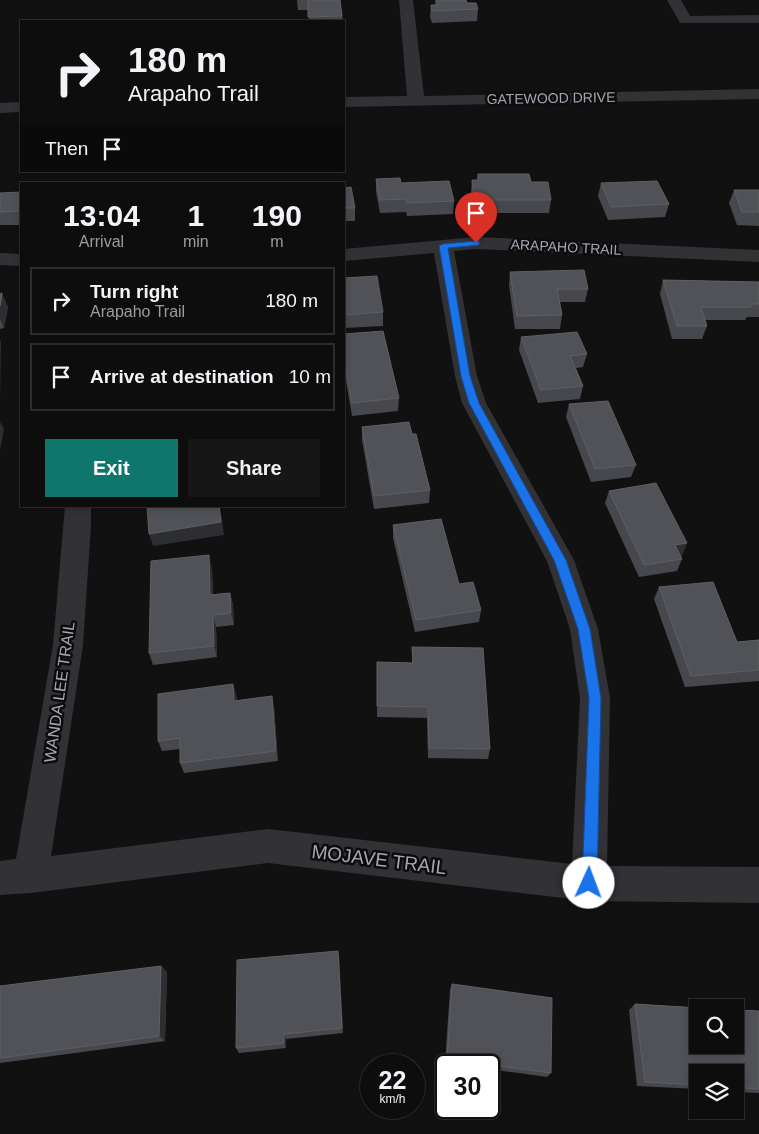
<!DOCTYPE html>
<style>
:root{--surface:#0d0d0e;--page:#161617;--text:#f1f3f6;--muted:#9a9c9e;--line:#2d2d2e;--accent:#0f766e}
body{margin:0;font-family:Arial,sans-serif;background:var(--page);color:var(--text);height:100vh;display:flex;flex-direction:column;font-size:19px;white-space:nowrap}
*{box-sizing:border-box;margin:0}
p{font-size:16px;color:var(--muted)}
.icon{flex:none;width:28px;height:28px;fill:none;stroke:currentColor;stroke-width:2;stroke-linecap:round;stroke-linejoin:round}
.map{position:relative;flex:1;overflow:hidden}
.panel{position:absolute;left:20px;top:182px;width:325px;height:325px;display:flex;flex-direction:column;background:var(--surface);border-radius:0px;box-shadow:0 2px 8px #0003,0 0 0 1px var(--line)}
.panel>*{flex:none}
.banner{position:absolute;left:20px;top:20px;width:325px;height:152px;border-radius:0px;box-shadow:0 2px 8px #0003,0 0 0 1px var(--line);background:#0d0d0e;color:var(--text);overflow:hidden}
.controls{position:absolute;left:689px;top:999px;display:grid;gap:10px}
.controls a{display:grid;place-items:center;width:55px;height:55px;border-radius:0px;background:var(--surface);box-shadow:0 2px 8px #0003,0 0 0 1px var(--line);font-size:25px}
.speed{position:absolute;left:360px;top:1054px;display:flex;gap:10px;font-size:25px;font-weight:700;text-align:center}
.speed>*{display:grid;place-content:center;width:65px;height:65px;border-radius:50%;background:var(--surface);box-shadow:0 2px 8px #0003,0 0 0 1px var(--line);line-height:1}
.speed small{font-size:12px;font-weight:400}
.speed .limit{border:2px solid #111;border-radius:8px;background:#fff;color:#111}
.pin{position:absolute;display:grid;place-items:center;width:42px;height:42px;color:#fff;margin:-51px -21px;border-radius:50% 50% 50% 0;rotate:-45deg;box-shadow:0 0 5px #0007}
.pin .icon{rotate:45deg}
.me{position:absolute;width:55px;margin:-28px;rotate:2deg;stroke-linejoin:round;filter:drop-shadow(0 0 4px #0008)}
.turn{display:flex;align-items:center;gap:18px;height:105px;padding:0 25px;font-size:22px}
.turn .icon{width:65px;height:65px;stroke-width:2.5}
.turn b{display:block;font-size:35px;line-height:42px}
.then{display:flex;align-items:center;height:48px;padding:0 25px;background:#0003;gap:10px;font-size:19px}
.eta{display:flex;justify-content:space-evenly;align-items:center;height:85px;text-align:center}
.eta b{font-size:30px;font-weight:600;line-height:35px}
.primary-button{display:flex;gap:10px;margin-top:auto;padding:10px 25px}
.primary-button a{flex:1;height:58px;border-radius:0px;background:var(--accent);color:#fff;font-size:20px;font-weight:600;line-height:58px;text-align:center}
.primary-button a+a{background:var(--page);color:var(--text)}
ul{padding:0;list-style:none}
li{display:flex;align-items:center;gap:15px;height:68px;margin:0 10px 8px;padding:0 15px;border:2px solid var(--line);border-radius:0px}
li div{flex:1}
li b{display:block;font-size:19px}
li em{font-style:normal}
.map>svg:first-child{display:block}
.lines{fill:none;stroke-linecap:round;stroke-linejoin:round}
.minor{fill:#323236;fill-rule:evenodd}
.wall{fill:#47484d}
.shaded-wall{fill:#2d2e31}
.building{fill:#515257;stroke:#5e6065}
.route{fill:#1a73e8;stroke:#114b97}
.labels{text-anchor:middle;stroke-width:5;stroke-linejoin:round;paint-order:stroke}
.far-street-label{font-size:14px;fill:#a3a7b1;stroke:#0c0c0d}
.street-label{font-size:16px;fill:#a3a7b1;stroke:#0c0c0d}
.near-street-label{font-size:19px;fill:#a3a7b1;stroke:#0c0c0d}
</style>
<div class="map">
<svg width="759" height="1134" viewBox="0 0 759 1134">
<rect width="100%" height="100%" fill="#111112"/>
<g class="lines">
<path class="minor" d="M399,0H413L424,96L759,89V99L344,107V97L407,96Z
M667,0H681L690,16L759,15V23H680Z
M21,102V112L0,113V103Z
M476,237L759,250V262L476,249L454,251L477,376L486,403L574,560L598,629L610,698L607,866L759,867V903L589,901L268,863L31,893L0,895V861L16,859L53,645L65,506H91V525L83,645L51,856L268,829L572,864L580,698L570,629L547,561L462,403L455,376L434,253L344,261V249Z
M0,253L21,254V266L0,265Z"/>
</g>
<path class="wall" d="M297,0H340L343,21H309L308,10H298Z
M435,0H466L467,3L478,9L477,21L432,23L430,17L431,5H435Z
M478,174L531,182L551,200L549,213H472L471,193L472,180H477Z
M376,179L401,183L454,201L453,214L407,216L406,212L380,213L376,192Z
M601,183L669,204L665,217L608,220L598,196Z
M344,188L355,208V221H344Z
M734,190H759V226L737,225L729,203Z
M21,192V225H0V193Z
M510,272L588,289L585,302H560L562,315L560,329H515L509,285Z
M344,278L383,312V326L344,328Z
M663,280L759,282V317H747L745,320H705L707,326L702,339H672L660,294Z
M0,294L8,307L4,328L0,329Z
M344,334L399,398L398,411L352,416L344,370Z
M521,337L587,354L583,367L576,368L583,386L580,399L538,403L519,350Z
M569,404L636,465L631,477L591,482L566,417Z
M362,427L412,434L430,490L429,503L374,509L362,440Z
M609,491L687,543L682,555L681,556L682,559L677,571L639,577L605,503Z
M393,525L459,584L481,610L479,622L415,632L393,538Z
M212,568L213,595L230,593L233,605L234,625L216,627L217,657L153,665L149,653Z
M659,587L737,642L759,640V681L685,687L654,599Z
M412,647L490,749L488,759L428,758L427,718L377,717V662L412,663Z
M233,684L236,695L237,701L274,707L278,761L184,773L180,763V749L162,751L158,741Z
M338,951L339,957L343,1033L286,1039V1048L239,1053L236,1048Z
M161,966L167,972L165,1041L0,1063V986Z
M452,984L551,1073L547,1077L489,1069V1065H461L445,1063L450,990Z
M635,1004L759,1011V1093L735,1092V1072H698V1089L637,1086L629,1010Z"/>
<path class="shaded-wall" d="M2,293L8,307L4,328L0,319V306Z
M0,340L1,342L0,404Z
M0,422L4,429L0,450Z
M219,506H220L224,535L153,546L149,534Z
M687,543L682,555L670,558L675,545Z
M209,555L212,568L213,607L210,595Z
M230,593L233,605L234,625L231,613Z
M213,615L216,627L217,657L214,646Z
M233,684L236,695L237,712L234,701Z
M272,696L274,707L278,761L276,751Z
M338,951L339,957L343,1033L342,1028Z
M161,966L167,972L165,1041L159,1036Z
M284,1034L286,1039V1048L284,1043Z"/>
<path class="building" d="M308,0H340L342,16L308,17Z
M437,0H466L467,3H476L478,9L432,11L431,5H439Z
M478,174H529L531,182H548L551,200H474L472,180H478Z
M400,178L401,183L449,181L454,201L407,203L406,199L380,200L376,179Z
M657,181L669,204L611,207L601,183Z
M351,187L355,208H344V188Z
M734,190H759V212H742Z
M21,192V211L0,212V193Z
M584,270L588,289H557L562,315L517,316L510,272Z
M377,276L383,312L344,315V278Z
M663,280L759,282V304H750L751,307H701L707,326H677Z
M2,293L0,306V294Z
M383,331L399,398L352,403L344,360V334Z
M577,332L587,354L570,356L583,386L541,390L521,337Z
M608,401L636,465L595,469L569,404Z
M409,422L412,434H416L430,490L374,496L362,427Z
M656,483L687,543L675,545L682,559L644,565L609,491Z
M147,506H219L221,522L149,534Z
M441,519L459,584L473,582L481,610L416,620L393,525Z
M209,555L210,595L230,593L231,613L213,615L214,646L149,653L151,561Z
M713,582L737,642L759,640V670L691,676L659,587Z
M412,647L483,648L490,749L429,748L428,707L377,706V662L413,663Z
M233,684L234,701L272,696L276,751L180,763V738L158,741V694Z
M338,951L342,1028L284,1034V1043L236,1048L237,960Z
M161,966L159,1036L0,1058V986Z
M452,984L552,998L551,1073L447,1059Z
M635,1004L698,1008V1045H735V1010L759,1011V1089L735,1087V1072H698V1085L645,1082Z"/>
<path class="route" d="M476,241H479V245L448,248L470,376L479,403L566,560L590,629L601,698L597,883L594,888L589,891L584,888L582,883L589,698L578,629L554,560L469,403L461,376L439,246L443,244Z"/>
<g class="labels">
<g class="far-street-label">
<text transform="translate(551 98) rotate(-1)" y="5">GATEWOOD DRIVE</text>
<text transform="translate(566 247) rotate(3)" y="5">ARAPAHO TRAIL</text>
</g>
<g class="street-label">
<text transform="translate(59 692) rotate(-82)" y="6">WANDA LEE TRAIL</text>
</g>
<g class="near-street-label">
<text transform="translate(379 859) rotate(7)" y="7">MOJAVE TRAIL</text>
</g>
</g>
</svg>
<div class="controls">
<a><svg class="icon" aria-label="search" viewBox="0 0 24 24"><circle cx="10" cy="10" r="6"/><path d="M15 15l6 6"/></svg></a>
<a><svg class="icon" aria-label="layers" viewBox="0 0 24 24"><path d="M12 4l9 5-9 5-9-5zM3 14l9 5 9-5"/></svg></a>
</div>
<div class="speed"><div>22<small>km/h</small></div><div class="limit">30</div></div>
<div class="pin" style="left:476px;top:243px;background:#d93025"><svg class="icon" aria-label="arrive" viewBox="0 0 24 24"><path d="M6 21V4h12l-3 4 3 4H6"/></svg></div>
<svg class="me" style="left:589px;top:883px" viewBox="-20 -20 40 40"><circle r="19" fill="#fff"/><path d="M0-13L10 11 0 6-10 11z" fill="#1a73e8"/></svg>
<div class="banner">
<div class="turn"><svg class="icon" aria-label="right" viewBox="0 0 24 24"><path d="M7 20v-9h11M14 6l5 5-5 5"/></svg><div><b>180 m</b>Arapaho Trail</div></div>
<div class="then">Then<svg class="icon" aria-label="arrive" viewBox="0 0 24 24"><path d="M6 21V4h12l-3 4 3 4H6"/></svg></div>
</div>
<section class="panel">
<div class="eta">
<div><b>13:04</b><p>Arrival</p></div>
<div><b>1</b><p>min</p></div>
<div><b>190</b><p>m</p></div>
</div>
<ul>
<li><svg class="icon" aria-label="right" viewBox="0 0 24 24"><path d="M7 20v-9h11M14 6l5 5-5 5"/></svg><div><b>Turn right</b><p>Arapaho Trail</p></div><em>180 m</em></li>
<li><svg class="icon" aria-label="arrive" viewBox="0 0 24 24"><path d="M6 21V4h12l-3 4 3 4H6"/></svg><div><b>Arrive at destination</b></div><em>10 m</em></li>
</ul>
<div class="primary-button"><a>Exit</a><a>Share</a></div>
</section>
</div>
